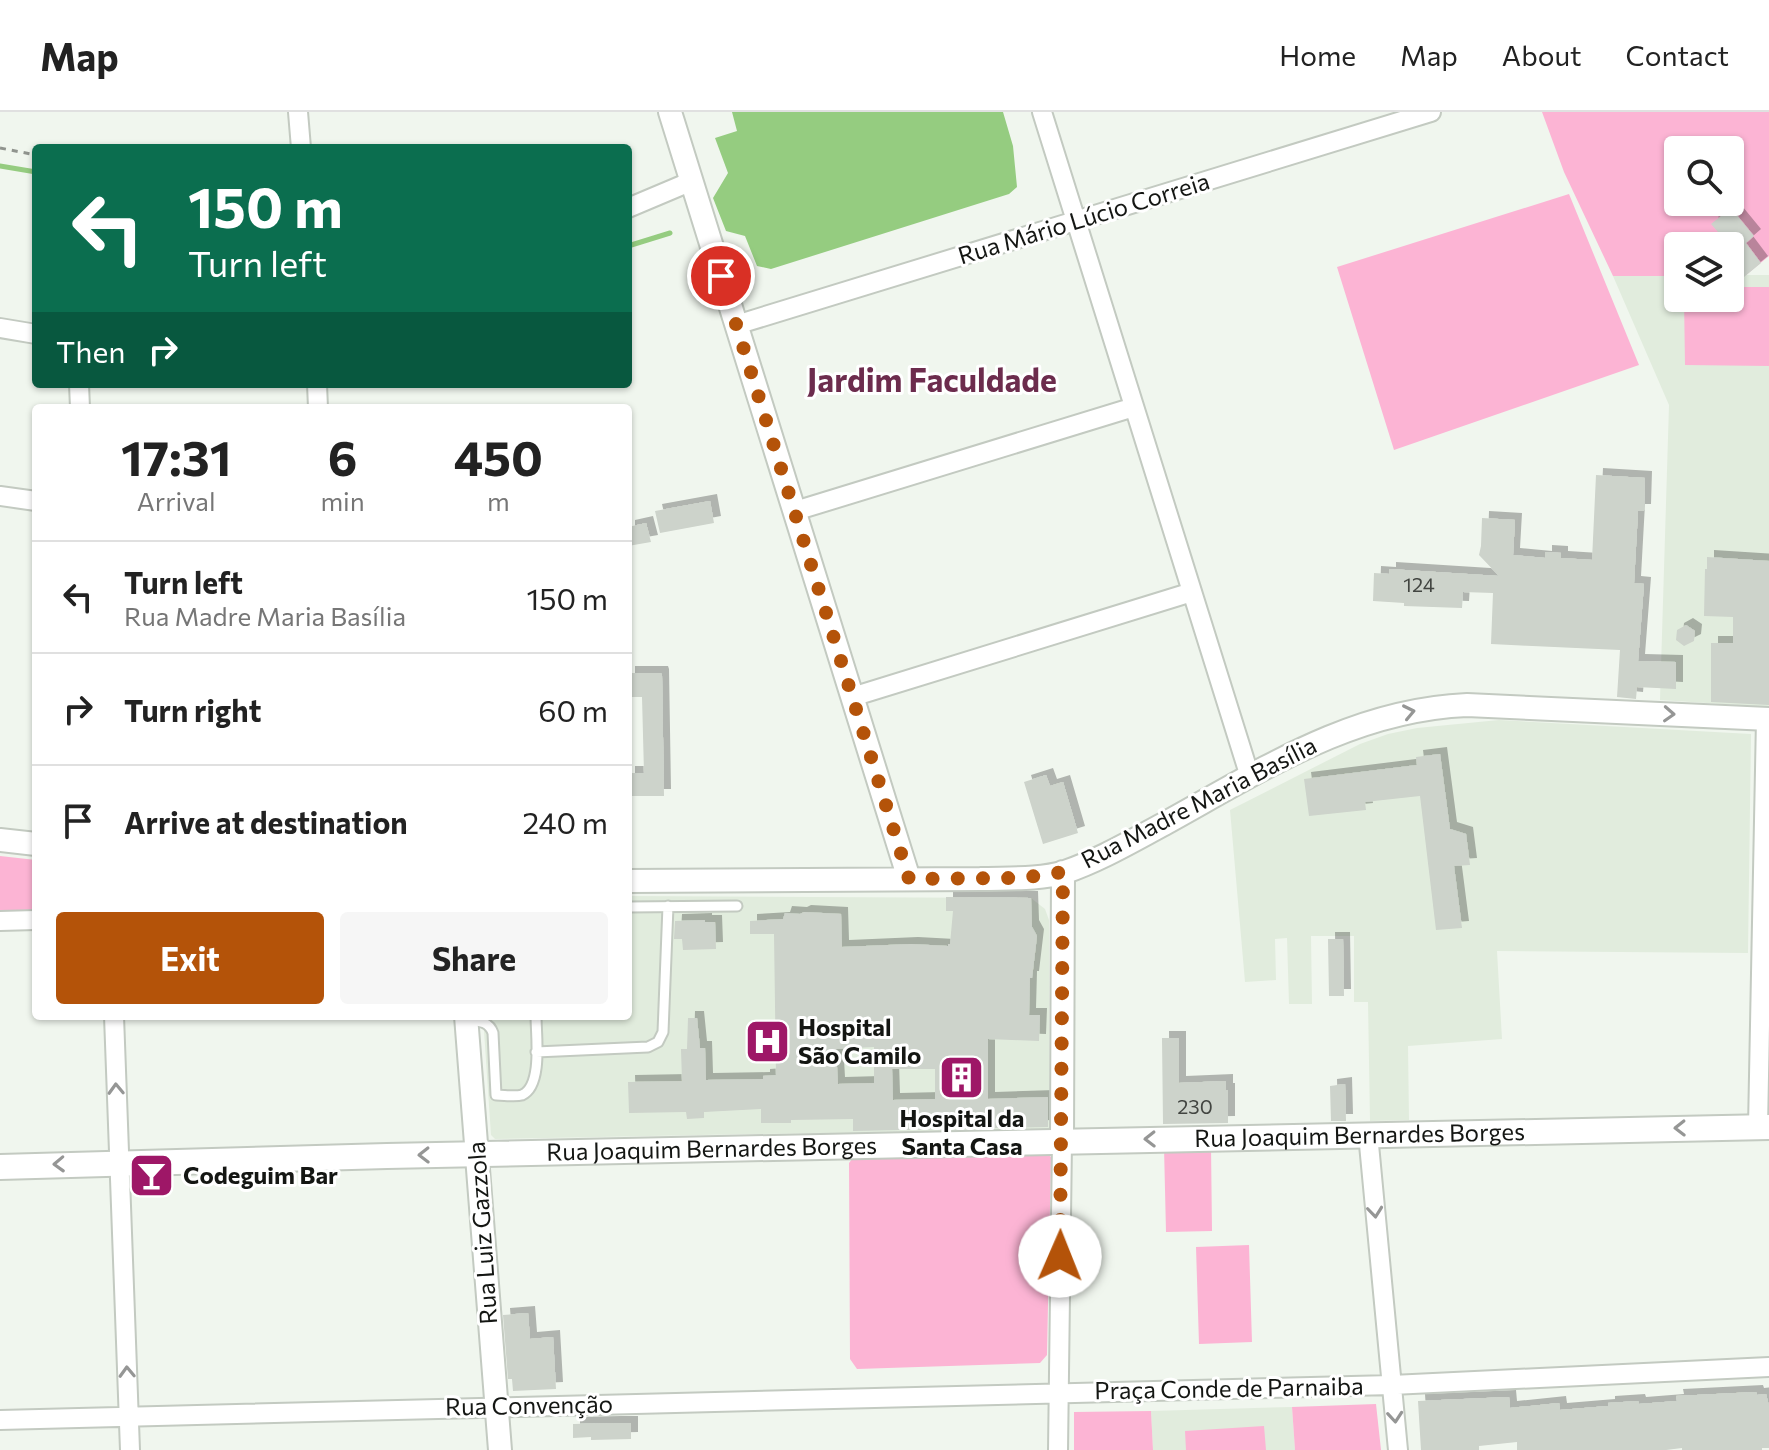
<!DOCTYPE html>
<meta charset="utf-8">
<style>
:root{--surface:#fff;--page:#f6f6f6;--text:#222;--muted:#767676;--line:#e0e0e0;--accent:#b45309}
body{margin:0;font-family:Commissioner,sans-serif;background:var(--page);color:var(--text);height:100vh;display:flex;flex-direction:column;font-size:30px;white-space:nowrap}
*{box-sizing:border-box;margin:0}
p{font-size:26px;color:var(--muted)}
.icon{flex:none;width:44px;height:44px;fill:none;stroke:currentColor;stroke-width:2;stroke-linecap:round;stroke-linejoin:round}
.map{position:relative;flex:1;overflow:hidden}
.side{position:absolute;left:32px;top:292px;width:600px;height:616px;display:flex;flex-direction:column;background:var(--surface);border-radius:8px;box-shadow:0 2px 6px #0004}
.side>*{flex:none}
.top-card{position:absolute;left:32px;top:32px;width:600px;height:244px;border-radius:8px;box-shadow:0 2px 6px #0004;background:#0b6e4f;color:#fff;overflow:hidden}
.controls{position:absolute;left:1664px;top:24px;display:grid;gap:16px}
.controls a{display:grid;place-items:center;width:80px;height:80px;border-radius:8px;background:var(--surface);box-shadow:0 2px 6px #0004;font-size:40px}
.pin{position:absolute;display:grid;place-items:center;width:68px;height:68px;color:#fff;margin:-34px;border:4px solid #fff;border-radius:50%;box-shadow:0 2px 8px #0007}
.me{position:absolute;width:88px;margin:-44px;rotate:1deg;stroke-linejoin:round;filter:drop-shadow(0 0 6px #0008)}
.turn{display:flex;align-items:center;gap:28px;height:168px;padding:0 24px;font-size:36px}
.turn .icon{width:104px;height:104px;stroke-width:2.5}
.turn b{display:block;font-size:56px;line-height:68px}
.then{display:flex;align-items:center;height:76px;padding:0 24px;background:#0003;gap:16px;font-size:30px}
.eta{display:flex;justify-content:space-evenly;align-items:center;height:136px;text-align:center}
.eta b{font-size:48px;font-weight:700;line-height:56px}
.cta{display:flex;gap:16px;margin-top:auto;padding:16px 24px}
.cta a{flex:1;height:92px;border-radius:8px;background:var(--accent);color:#fff;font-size:32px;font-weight:700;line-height:92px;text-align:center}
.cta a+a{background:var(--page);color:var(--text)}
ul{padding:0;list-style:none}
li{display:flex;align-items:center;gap:24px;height:112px;padding:0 24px;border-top:2px solid var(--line)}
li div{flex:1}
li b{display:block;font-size:30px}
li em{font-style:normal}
header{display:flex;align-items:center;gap:48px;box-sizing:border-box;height:112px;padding:0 40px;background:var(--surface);border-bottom:2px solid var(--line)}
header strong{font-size:38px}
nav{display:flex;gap:44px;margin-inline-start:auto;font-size:28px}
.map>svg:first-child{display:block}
.built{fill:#e1ecdd}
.green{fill:#fcb4d4;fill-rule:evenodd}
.water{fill:#95cc80}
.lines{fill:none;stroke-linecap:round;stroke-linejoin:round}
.stream{stroke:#95cc80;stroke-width:5}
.building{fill:#cdd3cb;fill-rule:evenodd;filter:url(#shadow)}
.service-casing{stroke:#c3cac1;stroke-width:13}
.minor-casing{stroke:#c3cac1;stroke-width:22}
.tertiary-casing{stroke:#c3cac1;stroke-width:26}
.secondary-casing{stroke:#c3cac1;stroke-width:28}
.path{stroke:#90948e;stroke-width:3;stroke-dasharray:6 6;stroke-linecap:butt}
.service{stroke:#fff;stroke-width:9}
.minor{stroke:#fff;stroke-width:18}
.tertiary{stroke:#fff;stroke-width:22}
.secondary{stroke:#fff;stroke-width:24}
.oneway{stroke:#959695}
.route{stroke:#b45309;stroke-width:14;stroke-dasharray:0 25.2}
.labels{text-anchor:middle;stroke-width:6;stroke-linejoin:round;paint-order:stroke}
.number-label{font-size:20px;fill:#424541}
.street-label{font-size:24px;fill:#141613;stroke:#fff}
.poi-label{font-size:24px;font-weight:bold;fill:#141613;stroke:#fff;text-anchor:start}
.district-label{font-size:32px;font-weight:bold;fill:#6c2c4d;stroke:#fff}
</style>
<header>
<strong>Map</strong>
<nav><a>Home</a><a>Map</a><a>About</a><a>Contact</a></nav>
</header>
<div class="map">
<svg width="1769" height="1338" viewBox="0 0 1769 1338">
<defs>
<filter id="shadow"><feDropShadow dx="7" dy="-7" stdDeviation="0" flood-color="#0004"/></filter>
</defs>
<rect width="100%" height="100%" fill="#f0f6ee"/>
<path class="built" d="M1730,163H1769V595L1660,588L1669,293L1613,164H1678V186H1730Z
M1499,608L1751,622L1748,841L1497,839L1502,927L1408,934L1409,1008L1370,1009L1368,890H1354V824H1311L1312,892H1289L1287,826L1275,827L1276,868L1245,870L1230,698L1360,632L1388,622L1417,616Z
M628,784L1031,786L1045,797L1049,808V1019L752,1022L495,1027L491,1023L483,904H628Z
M1292,1295L1295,1338H1153L1151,1299Z"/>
<path class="green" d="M1542,0H1769V144L1746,163H1730V134H1678V164H1613L1564,60ZM1678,38H1730V90H1678Z
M1569,82L1639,253L1394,338L1337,155Z
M1730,175H1769V254L1685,253L1684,186H1730Z
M0,744L36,748V798H0Z
M1211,1034L1212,1119L1166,1120L1164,1035Z
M1044,1039L1051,1045L1047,1243L1040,1251L857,1257L850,1247L849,1051L856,1042Z
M1249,1133L1252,1230L1199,1232L1196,1135Z
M1376,1292L1381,1338H1295L1292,1295Z
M1151,1299L1153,1338H1074V1300Z
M1264,1314L1266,1338H1186L1185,1319Z"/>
<path class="water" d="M732,0H1003L1013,34L1017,75L1009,82L771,157L757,154L745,124L726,119L713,86L728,61L715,26L737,19Z"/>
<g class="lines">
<path class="stream" d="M0,54L36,60
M628,134L670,121"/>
</g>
<path class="building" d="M1731,96L1754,124L1746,131L1761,151L1744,165L1735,154L1737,153L1734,149L1739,144L1711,112Z
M1596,363L1645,366L1644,399H1638L1634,471L1644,472L1638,549L1676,550V577L1637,575L1636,587L1617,585L1620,538L1491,532L1493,481L1463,480L1462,496L1404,494V491L1373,489L1374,461L1389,462V457L1499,464L1479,443L1481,434L1482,406L1515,408L1513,443L1545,446V440L1561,441V446L1592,448Z
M710,389L714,411L660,421L655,399Z
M646,411L651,430L628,434V415Z
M1707,445L1769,449V593L1711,590V531H1733V505L1704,504L1705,457H1707Z
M1686,513L1695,519L1694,529L1684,534L1676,528L1677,518Z
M628,561H661L662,564L664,684H628V661H644L642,585H628Z
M1440,642L1450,717L1466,722L1470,753L1454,754L1462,816L1436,818L1420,684L1365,690L1366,698L1309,704L1304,667L1417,653L1416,645Z
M1046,663L1050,674L1063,670L1078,721L1043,732L1024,670Z
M946,785L1031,786L1032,815L1037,824L1032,866H1030L1029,903H1040L1039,929L988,927V987L1048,985V1015L853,1019V1007L791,1008V1011H761V997L704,1000V1006L687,1007L686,1000L629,1001L628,970L682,969L681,937H687L688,906H697L700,936H705L706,968L763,967V964L776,963L774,822H750V809L783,807L785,801L800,802L804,800L841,802L842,835L911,832L948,834V832H950L953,799H946ZM874,935V971L838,972L836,937ZM892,957H935V987L893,988Z
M705,808V810H715L716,837L683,838L682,827H674L675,809Z
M1328,827H1343L1344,884H1329Z
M1162,926H1179V971L1226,969V978H1228V1011L1163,1012Z
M1345,972L1346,1009H1331L1330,974Z
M528,1201L530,1227L553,1225L556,1277L513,1279L512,1267H508L503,1203Z
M1756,1280L1757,1283L1766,1282L1769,1294V1336H1762V1338H1682V1336L1666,1338H1517V1330L1479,1334V1338H1421L1418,1289L1509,1285L1510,1296L1559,1291L1560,1298L1608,1294V1291L1638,1289L1639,1292L1677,1289L1676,1284Z
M614,1311H631V1327L591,1328V1325L573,1326V1312Z"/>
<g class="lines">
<defs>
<path id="service" d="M628,795L737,794
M466,907C478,909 489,909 493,921L496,983C504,983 515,985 522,983C543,974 536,923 536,904
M536,940L648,935L658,930L663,920L668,794"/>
<path id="minor" d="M298,0L301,36
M1042,0L1250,665
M628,96L692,69
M736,213L1431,0
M0,216L36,222
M79,272L80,296
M317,272L318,296
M0,384L36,389
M795,399L1134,295
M852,585L1192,480
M0,809L36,808
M114,904L130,1338
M1758,1015L1766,607
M1368,1022L1398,1338
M0,1308L1392,1273L1769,1255
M1058,1338L1062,1029"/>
<path id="tertiary" d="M670,0L909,767
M0,728L36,732
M628,769L980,767C1008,766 1039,768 1065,760C1100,748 1132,729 1164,712C1262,658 1352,598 1467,593L1769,607
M466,904L500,1338
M1062,1029L1063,760"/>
<g id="secondary">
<path id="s1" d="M0,1055L387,1044L1769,1015"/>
</g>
</defs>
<use href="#service" class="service-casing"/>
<use href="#minor" class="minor-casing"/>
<use href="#tertiary" class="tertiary-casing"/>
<use href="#secondary" class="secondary-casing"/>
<path class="path" d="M0,36L36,43"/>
<use href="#service" class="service"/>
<use href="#minor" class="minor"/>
<use href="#tertiary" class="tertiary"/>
<use href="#secondary" class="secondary"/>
</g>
<defs><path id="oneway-chevron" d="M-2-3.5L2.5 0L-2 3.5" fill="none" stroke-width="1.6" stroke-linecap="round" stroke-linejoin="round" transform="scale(2)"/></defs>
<g class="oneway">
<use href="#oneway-chevron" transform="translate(1409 600) rotate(-12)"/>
<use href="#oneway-chevron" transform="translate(1669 602) rotate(3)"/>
<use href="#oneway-chevron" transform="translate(116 977) rotate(-92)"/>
<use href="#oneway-chevron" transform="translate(1680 1016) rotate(179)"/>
<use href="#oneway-chevron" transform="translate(1150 1027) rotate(179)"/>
<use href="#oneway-chevron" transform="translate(424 1043) rotate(179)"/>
<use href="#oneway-chevron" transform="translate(59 1052) rotate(178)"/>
<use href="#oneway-chevron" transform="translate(1375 1100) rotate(84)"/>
<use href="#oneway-chevron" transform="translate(127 1260) rotate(-92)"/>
<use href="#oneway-chevron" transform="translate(1395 1305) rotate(85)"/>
</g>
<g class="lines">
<path class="route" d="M721,164L909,767L1022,766L1063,760L1060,1144"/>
</g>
<defs>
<symbol id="hospital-square" viewBox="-11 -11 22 22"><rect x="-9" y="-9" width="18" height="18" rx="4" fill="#9e1767" stroke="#fff"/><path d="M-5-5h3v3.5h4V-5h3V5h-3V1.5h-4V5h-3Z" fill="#fff"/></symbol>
<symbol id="building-square" viewBox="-11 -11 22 22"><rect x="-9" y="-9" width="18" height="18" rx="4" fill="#9e1767" stroke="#fff"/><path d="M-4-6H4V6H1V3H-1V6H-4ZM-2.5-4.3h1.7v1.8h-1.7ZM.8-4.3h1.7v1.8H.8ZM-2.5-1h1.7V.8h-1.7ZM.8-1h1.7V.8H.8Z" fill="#fff"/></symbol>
<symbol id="bar-square" viewBox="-11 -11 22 22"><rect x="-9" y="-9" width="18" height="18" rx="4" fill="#9e1767" stroke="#fff"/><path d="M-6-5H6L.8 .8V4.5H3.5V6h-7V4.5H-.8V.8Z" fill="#fff"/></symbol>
</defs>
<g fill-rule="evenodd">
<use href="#hospital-square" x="742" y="904" width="51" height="51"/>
<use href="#building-square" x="936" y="940" width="51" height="51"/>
<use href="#bar-square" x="126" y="1038" width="51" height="51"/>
</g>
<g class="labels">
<g class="number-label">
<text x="1419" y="480">124</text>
<text x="1195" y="1002">230</text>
</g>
<g class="street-label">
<text transform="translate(1084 107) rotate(-17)" y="8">Rua Mário Lúcio Correia</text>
<text transform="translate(1199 691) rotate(-27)" y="8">Rua Madre Maria Basília</text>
<text dy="8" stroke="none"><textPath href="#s1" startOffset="1360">Rua Joaquim Bernardes Borges</textPath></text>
<text dy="8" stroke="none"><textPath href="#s1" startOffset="712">Rua Joaquim Bernardes Borges</textPath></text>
<text transform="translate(483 1121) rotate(-94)" y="8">Rua Luiz Gazzola</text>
<text transform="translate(1229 1277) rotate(-1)" y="8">Praça Conde de Parnaiba</text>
<text transform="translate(529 1294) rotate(-1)" y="8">Rua Convenção</text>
</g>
<g class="poi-label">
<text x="798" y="924">Hospital<tspan x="798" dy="28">São Camilo</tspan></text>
<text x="962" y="1015" text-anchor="middle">Hospital da<tspan x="962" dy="28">Santa Casa</tspan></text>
<text x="183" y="1072">Codeguim Bar</text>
</g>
<g class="district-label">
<text x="932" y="280">Jardim Faculdade</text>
</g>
</g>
</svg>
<div class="controls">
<a><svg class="icon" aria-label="search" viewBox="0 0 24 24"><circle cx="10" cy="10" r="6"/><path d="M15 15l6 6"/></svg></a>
<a><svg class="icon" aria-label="layers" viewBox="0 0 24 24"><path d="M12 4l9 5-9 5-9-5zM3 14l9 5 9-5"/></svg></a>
</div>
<div class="pin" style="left:721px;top:164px;background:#d93025"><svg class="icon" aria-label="arrive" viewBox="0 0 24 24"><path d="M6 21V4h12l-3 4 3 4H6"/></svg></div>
<svg class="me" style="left:1060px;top:1144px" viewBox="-20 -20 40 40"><circle r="19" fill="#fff"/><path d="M0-13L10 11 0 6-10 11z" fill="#b45309"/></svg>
<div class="top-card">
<div class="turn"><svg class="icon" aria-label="left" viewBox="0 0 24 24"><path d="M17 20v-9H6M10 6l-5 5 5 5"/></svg><div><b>150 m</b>Turn left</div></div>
<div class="then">Then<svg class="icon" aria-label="right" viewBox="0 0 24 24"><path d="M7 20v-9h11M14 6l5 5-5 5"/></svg></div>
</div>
<section class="side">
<div class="eta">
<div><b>17:31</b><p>Arrival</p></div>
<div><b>6</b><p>min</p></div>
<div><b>450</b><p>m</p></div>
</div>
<ul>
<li><svg class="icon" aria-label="left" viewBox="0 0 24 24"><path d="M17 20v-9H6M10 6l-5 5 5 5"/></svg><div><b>Turn left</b><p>Rua Madre Maria Basília</p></div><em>150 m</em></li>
<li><svg class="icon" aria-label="right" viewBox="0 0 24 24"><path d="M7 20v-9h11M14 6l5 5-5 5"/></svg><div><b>Turn right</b></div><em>60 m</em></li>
<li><svg class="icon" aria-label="arrive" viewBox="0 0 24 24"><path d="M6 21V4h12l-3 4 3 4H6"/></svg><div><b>Arrive at destination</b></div><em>240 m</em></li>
</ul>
<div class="cta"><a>Exit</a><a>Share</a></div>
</section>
</div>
